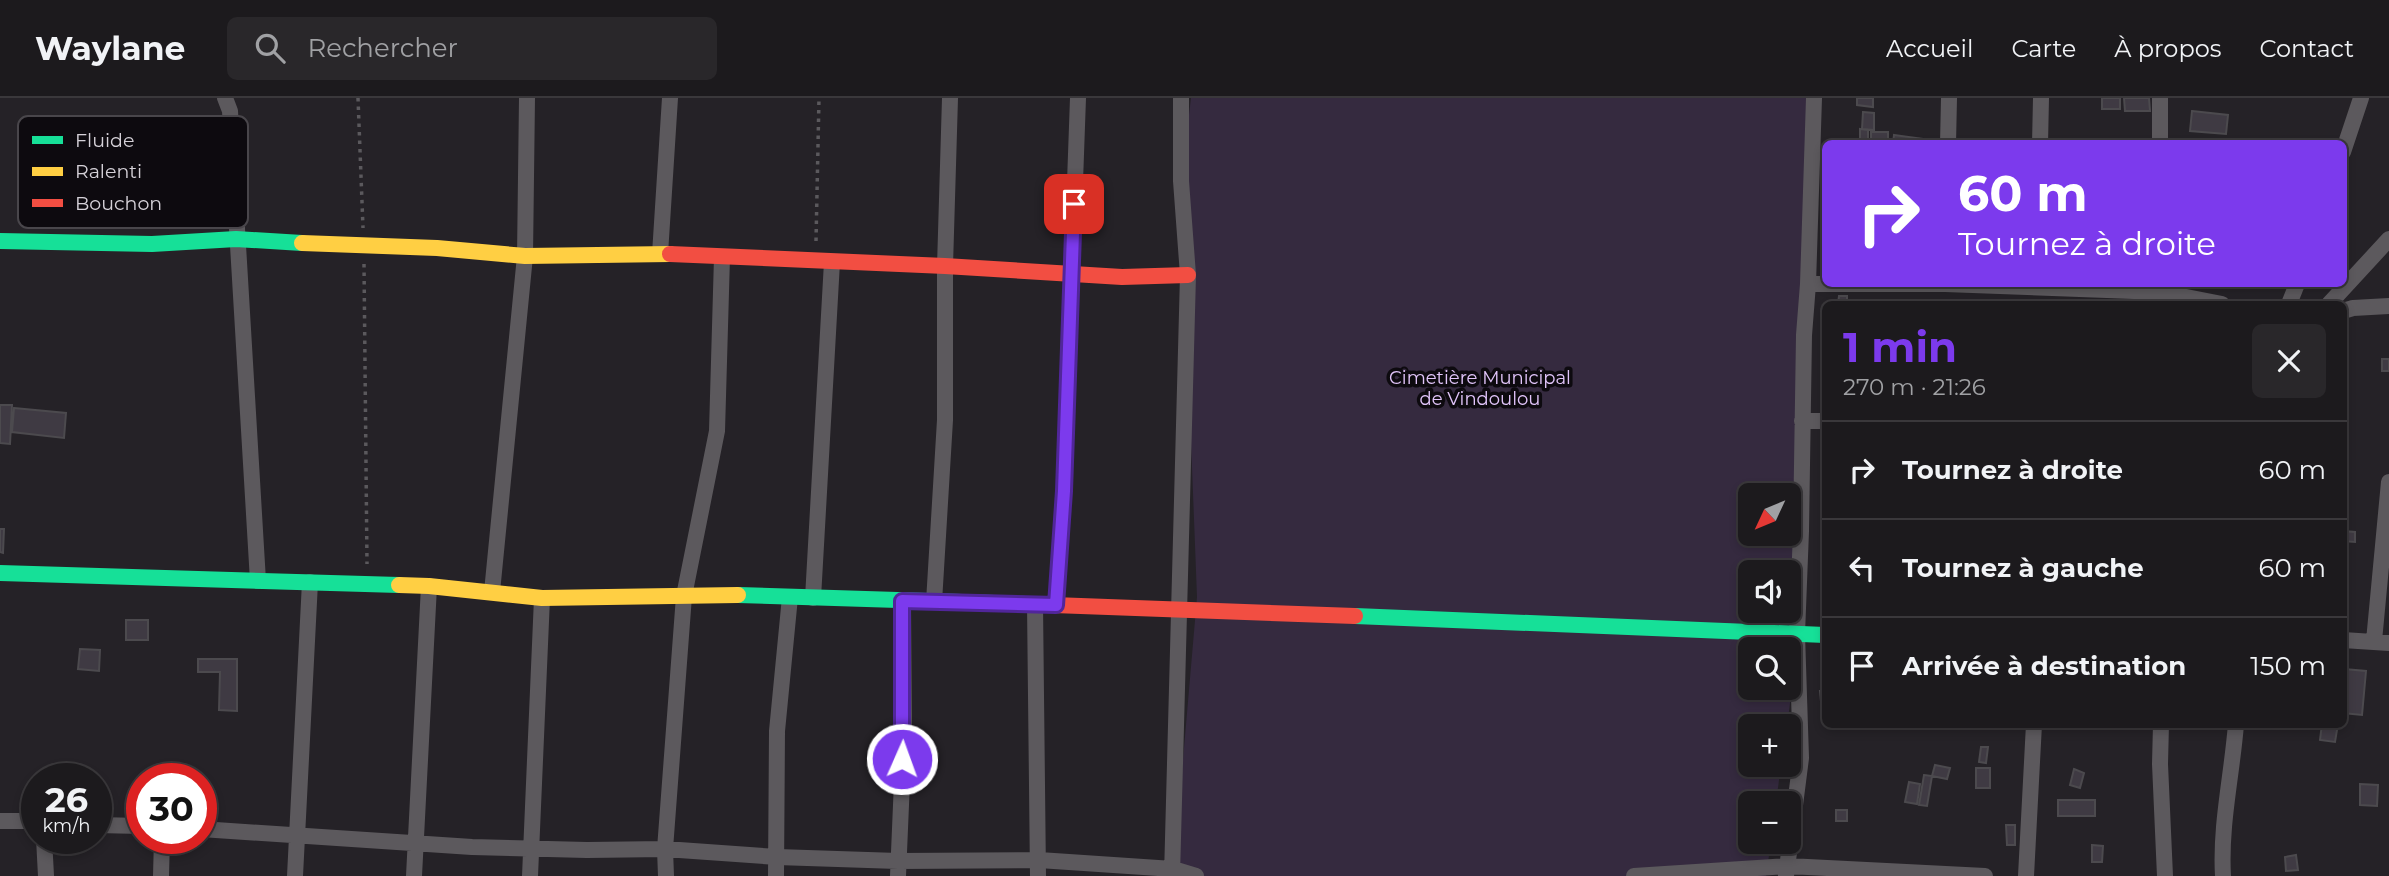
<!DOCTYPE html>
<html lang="fr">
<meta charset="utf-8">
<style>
:root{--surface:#1c1a1d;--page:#29272a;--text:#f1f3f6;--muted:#a0a1a4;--line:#3a383b;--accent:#7c3aed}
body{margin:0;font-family:Montserrat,sans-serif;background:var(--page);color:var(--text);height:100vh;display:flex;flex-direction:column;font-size:26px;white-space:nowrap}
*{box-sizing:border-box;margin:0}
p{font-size:23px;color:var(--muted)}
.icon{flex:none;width:38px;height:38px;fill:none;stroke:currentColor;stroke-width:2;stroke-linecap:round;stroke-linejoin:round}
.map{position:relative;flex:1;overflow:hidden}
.side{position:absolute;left:1822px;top:203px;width:525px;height:427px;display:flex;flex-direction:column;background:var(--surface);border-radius:10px;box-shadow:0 4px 10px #0003,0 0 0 2px var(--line)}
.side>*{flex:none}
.top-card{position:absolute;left:1822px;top:42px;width:525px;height:147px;border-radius:10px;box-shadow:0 4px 10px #0003,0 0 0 2px var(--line);background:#7c3aed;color:#fff;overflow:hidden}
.needle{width:46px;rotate:226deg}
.fabs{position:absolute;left:1738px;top:385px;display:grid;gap:14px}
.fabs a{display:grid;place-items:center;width:63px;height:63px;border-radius:10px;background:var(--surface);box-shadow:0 4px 10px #0003,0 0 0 2px var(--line);font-size:35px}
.speed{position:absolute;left:21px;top:665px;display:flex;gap:14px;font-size:35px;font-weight:700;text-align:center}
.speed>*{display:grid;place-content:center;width:91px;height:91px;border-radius:50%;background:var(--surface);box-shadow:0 4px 10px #0003,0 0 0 2px var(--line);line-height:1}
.speed small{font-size:18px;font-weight:400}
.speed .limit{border:10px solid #d22;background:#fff;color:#111}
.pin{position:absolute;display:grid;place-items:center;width:60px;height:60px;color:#fff;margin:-30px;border-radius:14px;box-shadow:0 4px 10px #0006}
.me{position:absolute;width:77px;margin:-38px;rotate:2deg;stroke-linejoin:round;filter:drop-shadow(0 0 5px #0008)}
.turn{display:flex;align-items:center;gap:24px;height:147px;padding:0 21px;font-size:32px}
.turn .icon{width:91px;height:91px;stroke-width:2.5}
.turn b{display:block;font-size:49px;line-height:60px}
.round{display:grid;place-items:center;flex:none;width:74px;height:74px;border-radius:10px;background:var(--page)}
.overview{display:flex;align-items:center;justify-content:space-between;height:119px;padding:0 21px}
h1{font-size:42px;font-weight:700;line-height:52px;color:var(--accent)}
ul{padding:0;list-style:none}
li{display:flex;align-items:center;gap:21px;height:98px;padding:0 21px;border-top:2px solid var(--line)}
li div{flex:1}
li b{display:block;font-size:26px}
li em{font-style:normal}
header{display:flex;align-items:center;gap:42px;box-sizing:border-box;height:98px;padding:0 35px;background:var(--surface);border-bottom:2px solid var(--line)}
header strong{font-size:33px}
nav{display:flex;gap:38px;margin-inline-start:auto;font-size:24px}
.search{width:490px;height:63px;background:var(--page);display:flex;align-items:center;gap:18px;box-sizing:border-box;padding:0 24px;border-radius:10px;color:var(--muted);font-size:26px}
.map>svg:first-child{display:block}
.green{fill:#352a3f;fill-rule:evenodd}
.building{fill:#3f3a43;stroke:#4c4a4e;stroke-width:2}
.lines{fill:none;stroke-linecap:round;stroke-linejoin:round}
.path{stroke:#5b595d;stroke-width:3.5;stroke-dasharray:3.5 5;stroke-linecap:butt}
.street{stroke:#5c595d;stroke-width:16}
.fast{stroke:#16e098;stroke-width:16}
.slow{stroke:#ffcf43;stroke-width:16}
.jam{stroke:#f24e42;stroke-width:16}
.route-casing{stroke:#51269a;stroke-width:18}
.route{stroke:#7c3aed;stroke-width:12}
.labels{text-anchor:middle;stroke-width:7;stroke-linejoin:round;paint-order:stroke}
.park-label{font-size:18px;fill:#e2c5fb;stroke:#0d0a0f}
.key{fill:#0d0a0f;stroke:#49464b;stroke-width:2}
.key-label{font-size:19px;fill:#d5d1d8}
</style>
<header>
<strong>Waylane</strong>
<div class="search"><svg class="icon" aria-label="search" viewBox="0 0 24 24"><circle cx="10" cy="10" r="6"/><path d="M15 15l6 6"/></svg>Rechercher</div>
<nav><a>Accueil</a><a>Carte</a><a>À propos</a><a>Contact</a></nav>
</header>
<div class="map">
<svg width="2389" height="778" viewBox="0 0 2389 778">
<rect width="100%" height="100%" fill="#252227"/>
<path class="green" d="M1191,0H1814L1797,552L1787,628H1750V667H1781L1776,705H1750V744H1771L1766,778H1173L1197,499L1181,83ZM1750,397H1788V436H1750ZM1750,474H1788V513H1750ZM1750,551H1788V590H1750Z"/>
<path class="building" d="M1857,0H1873V9L1857,7Z
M2102,0H2120V11H2102Z
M2124,0H2149L2150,13H2125Z
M2192,13L2228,17L2226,36L2190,33Z
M1863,14L1874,15V32L1862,31Z
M1860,31L1868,32V41H1860Z
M1871,34H1888V46H1871Z
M1894,37L1924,41L1923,46H1893Z
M2047,41L2094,43L2093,46H2047Z
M2100,42L2134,43V46H2100Z
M1839,198H1847V206H1838Z
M2382,261H2389V273H2382Z
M0,307H12L10,346L0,345Z
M14,310L66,315L64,340L12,334Z
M0,431H4L3,455L0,454Z
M2343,433L2355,434V444L2343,443Z
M126,522H148V542H126Z
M80,551L100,552L99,573L78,571Z
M198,561H237V613L219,612L220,574H198Z
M2344,571L2366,573L2362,617L2343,615Z
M1820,593H1825V614H1822Z
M2322,626H2338L2335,644L2320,642Z
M1981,649H1988L1986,665L1979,664Z
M1935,667L1950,670L1947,681L1932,678Z
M1976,670H1990V690H1976Z
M2074,671L2084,675L2080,690L2070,687Z
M1924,677L1932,678L1927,708L1919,707Z
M1909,684L1920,686L1917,706L1905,704Z
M2360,686L2378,687L2377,708L2360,707Z
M2058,702H2095V718H2058Z
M1836,712H1847V723H1836Z
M2006,727H2015V747H2007Z
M2092,747L2103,748L2102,764H2092Z
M2296,757L2298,772L2286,773L2285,759Z"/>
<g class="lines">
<path class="path" d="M358,0L363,130
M816,143L819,0
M364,166L367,466"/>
<path class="street" d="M225,0L230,13L258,483
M2160,0V46
M1948,46L1949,0
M2040,46L2041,0
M2343,54L2361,0
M660,156L670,0
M1808,186H1945L2161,194L2222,206
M2289,206L2297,186
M2329,206L2389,141
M2343,213L2353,210L2389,208
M1802,323H1825
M492,494L525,158L527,0
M813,500L832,164
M934,504L945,322V168L950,0
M1035,506L1038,778
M1056,507L1064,393L1078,0
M2343,542L2389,545
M2374,543L2389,384
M2161,626L2160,666L2165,778
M0,723H37
M96,727L142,728
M201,731L472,749L587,752L665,751L777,759L898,763L1039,762L1173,771L1196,778
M44,740L46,778
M161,778L162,740
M295,778L310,484
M414,778L429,488
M530,778L542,500
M666,778L665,751L684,498L717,333L722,159
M776,778L777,633L790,499
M898,778L904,636L903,503
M1172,778L1188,177L1181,83V0
M1634,778L1788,768L1985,778
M1786,778L1801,660L1797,536L1801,433L1804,237L1808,186L1814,0
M2026,778L2034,626
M2223,778C2220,727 2232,677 2236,626"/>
<path class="fast" d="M0,143L152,146L236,141L302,145
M0,475L399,487
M738,497L1026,506
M1355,518L1825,537"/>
<path class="slow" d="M302,145L437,150L525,158L670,156
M399,487L429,488L542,500L738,497"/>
<path class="jam" d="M670,156L945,168L1122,179L1188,177
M1026,506L1355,518"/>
</g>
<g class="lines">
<defs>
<path id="route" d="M902,661V503L1056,507L1064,393L1074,106"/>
</defs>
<use href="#route" class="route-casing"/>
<use href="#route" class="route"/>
</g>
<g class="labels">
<g class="park-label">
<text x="1480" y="286">Cimetière Municipal<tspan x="1480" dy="21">de Vindoulou</tspan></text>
</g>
</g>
<rect x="18" y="18" width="230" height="112" rx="10" class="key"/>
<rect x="32" y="38" width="31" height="8" fill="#16e098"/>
<rect x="32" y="69" width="31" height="9" fill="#ffcf43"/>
<rect x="32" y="101" width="31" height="8" fill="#f24e42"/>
<g class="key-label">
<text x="75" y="49">Fluide</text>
<text x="75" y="80">Ralenti</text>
<text x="75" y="112">Bouchon</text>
</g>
</svg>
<div class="fabs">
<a><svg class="needle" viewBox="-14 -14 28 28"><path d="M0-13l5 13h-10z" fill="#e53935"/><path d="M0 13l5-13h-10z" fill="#a0a1a4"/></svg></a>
<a><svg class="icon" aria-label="sound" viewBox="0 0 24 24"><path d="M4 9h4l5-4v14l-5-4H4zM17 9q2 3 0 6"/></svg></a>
<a><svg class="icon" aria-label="search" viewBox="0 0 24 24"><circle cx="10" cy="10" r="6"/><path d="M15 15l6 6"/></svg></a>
<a>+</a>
<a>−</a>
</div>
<div class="speed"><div>26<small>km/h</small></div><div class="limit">30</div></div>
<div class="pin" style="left:1074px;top:106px;background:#d93025"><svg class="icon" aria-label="arrive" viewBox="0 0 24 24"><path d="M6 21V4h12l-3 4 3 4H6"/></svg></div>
<svg class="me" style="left:902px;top:661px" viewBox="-20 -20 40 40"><circle r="17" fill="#7c3aed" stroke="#fff" stroke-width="3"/><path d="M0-11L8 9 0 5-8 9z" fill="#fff"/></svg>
<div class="top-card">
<div class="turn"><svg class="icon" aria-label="right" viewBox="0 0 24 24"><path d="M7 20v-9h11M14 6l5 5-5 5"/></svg><div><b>60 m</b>Tournez à droite</div></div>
</div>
<section class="side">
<div class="overview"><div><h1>1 min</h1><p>270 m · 21:26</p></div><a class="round"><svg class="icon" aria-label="close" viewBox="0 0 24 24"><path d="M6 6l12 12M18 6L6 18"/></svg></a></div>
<ul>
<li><svg class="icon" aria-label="right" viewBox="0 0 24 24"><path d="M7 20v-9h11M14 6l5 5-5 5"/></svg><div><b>Tournez à droite</b></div><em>60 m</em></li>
<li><svg class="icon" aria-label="left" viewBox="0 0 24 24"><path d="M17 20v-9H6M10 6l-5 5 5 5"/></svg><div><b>Tournez à gauche</b></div><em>60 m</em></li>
<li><svg class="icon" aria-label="arrive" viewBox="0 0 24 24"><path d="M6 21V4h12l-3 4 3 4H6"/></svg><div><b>Arrivée à destination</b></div><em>150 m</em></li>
</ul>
</section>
</div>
